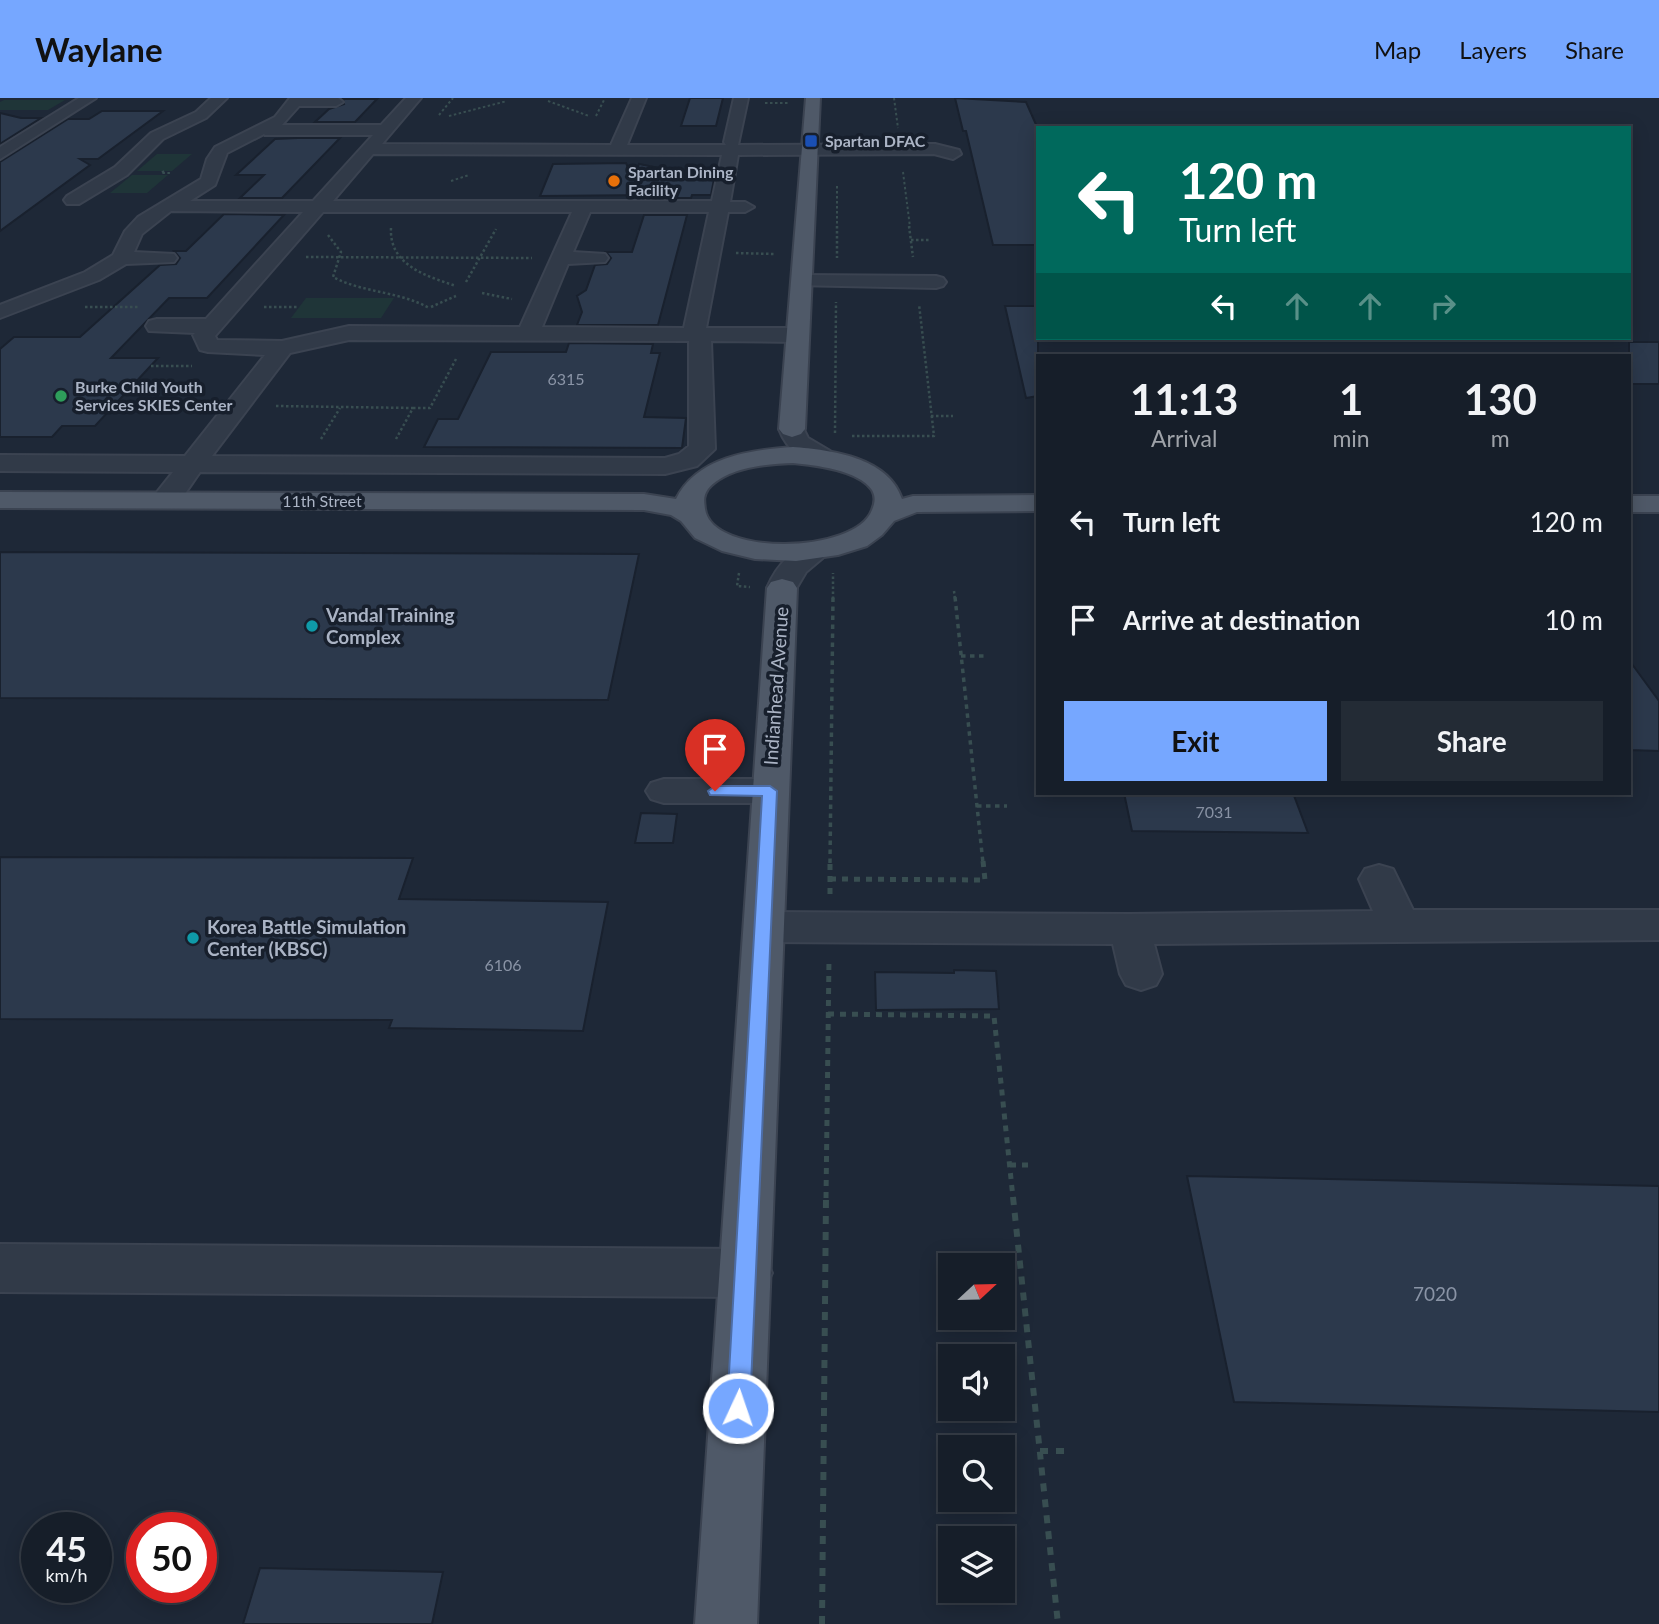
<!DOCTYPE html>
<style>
:root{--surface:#161e29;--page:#232b35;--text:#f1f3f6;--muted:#9ea2a8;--line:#353c46;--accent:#76a7ff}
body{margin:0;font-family:Lato,sans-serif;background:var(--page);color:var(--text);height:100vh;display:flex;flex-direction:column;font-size:26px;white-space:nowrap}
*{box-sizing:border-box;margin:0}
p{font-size:23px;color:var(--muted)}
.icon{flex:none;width:38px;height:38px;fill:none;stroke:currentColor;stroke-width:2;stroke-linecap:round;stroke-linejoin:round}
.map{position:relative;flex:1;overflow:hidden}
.drawer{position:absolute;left:1036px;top:256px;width:595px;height:441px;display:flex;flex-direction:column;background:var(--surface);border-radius:0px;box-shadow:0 4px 18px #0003,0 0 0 2px var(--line)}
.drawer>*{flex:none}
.top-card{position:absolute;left:1036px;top:28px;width:595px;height:214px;border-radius:0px;box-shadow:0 4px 18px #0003,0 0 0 2px var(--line);background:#00695c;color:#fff;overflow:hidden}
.needle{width:46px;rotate:68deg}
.tools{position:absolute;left:938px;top:1155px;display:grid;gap:14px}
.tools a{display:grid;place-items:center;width:77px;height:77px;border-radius:0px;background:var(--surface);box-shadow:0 4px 18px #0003,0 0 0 2px var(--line);font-size:35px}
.speed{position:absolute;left:21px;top:1414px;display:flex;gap:14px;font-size:35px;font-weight:700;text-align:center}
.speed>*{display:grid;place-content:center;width:91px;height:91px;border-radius:50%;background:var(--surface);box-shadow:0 4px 18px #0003,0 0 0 2px var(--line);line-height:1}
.speed small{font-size:18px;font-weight:400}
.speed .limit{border:10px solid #d22;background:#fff;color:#111}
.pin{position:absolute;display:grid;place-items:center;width:60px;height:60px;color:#fff;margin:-72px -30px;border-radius:50% 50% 50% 0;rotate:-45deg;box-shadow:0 0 7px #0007}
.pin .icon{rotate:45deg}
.me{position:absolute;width:77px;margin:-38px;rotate:3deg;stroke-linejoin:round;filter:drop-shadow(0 0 5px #0008)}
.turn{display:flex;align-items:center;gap:24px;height:147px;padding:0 28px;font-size:32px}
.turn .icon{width:91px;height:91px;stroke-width:2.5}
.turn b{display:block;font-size:49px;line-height:60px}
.lanes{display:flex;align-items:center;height:66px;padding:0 28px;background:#0003;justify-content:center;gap:35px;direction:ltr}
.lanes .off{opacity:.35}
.eta{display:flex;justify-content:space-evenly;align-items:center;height:119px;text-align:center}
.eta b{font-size:42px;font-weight:700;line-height:49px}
.action{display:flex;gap:14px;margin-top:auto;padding:14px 28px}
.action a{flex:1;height:80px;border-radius:0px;background:var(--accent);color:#111;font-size:28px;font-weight:700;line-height:80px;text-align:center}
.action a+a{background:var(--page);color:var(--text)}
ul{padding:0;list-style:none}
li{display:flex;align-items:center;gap:21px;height:98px;padding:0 28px}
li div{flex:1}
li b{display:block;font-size:26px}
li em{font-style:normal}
header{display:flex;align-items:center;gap:42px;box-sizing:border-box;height:98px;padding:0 35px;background:var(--accent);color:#111}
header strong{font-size:33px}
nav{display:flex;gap:38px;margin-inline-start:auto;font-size:24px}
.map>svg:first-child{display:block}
.green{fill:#1f3538}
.building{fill:#2c394c;stroke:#19212e;stroke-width:2}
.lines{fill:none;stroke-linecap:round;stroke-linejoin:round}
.minor-casing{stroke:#3b4351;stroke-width:4}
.major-casing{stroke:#3b4351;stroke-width:4}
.path-far4{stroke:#384e51;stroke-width:2;stroke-dasharray:2.5 2.5;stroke-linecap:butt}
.path-far3{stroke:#384e51;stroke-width:2.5;stroke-dasharray:2.5 2.5;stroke-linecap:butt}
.path-far2{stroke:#384e51;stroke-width:3.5;stroke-dasharray:4.5 4.5;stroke-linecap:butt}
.path-far1{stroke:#384e51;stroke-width:5;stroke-dasharray:6 6;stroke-linecap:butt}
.path{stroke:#384e51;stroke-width:6;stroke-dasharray:8 8;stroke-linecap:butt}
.minor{fill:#313a48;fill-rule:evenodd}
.major{fill:#4f5968;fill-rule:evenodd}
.route{fill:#76a7ff;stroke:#4d6da6;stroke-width:2}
.transit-dot{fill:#1a4fb4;stroke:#171f2c;stroke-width:2.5}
.food-dot{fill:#e8710a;stroke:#171f2c;stroke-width:2.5}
.leisure-dot{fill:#2e9e5b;stroke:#171f2c;stroke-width:2.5}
.culture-dot{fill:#0f9aa8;stroke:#171f2c;stroke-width:2.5}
.labels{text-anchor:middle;stroke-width:7;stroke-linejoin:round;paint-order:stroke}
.far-poi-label{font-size:16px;font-weight:bold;fill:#abb4c5;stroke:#171f2c;text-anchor:start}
.number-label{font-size:16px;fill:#8a94a6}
.far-street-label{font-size:16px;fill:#abb4c5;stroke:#171f2c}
.poi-label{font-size:19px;font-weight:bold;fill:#abb4c5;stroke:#171f2c;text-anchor:start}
.street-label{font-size:19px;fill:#abb4c5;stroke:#171f2c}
.near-number-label{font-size:19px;fill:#8a94a6}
</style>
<header>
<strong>Waylane</strong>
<nav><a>Map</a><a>Layers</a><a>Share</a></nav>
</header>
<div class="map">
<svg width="1659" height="1526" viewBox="0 0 1659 1526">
<rect width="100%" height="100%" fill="#1e2837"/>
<path class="green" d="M4,2H65L48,12H0V4Z
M157,56H192L172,73H137Z
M132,77H168L147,95H110Z
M306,200H394L381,220H291Z"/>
<path class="building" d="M690,0H723L716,28H681Z
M955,0L1026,4L1038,31V147H993L966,33H963Z
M343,1H377L355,24H315L329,11L344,6Z
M102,13H163L98,61H80L90,67L0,133V64L68,21H89Z
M0,15L21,20H41L0,46Z
M298,40H340L282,100H240L264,77H236L275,41Z
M626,65L633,81L639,66L714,81L711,97H692L691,100H650L651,97L540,98L553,66Z
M224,116L284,117L207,200H169L111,260H158L95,328H62L52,339H0V251L14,239H80L160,167L176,166L180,160L174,153H186Z
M644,117H687L658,227H577L582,214L577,198L586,192L595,167L607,166L611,160L606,154H632Z
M1005,208H1038V298L1026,300Z
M1629,244H1659V286H1629Z
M569,245L653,246L651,255H660L644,319L686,320L682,350L424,349L438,321H458L491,254H566Z
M0,454L639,456L608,602L0,600Z
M1629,562L1659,603V653L1629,652Z
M1124,695H1293L1308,735L1132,733Z
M641,715L677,716L673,745H635Z
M0,759L413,760L399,801L608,804L583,933L389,930L392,922L0,921Z
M954,872L996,873L999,911L876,912L875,874L954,875Z
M1187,1078L1659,1088V1314L1234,1304Z
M260,1470L443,1474L432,1526H243Z"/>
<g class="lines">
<defs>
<path id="minor" d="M79,0H96L0,61V49Z
M211,0H227L206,20L163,41L127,77L79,106H67L64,102L67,98L115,69L151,35L196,14Z
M290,0H338L343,4L336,8H299L282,27H381L406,0H421L382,46L611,47L632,0H646L627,47H726L724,44L734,0H748L738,47L935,46L959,52L961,56L953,61L934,56L738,57L730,104H745L754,109L745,114H728L706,230H798L806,232L809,237L806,242L798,244L711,243L715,351L697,368L665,376L200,374C187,391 178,415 154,409L150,403L173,374L0,373V357L185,358L265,257L208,254L200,252L193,237L195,235L149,233L146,228L149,223L157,221H206L303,114L171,113L142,136L134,154L174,156L177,160L174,164L126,166L99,182L0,220V207L85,174L113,157L125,133L138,119L201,81L207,61L215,49L275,19ZM264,36L265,37H373L313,103H190L215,87L227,55ZM373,56L722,57L712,103H333ZM323,114H572L520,229L349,228L282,243L217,242L215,238ZM590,114H709L684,230L542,229L568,166L605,164L608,160L605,156L573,154ZM349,242L689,243V348L679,356L665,360L212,358L290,255Z
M802,177L936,178L943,180L946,184L943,188L936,190L795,187L792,183L795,179Z
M792,323L801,326L808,340L830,353L834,359L830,365C807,370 787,352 779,331L783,326Z
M817,444L827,447L831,453L806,474L793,496L782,499L771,496L767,490C777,467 792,450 817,444Z
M664,681H770L783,685L788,693L783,701L770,705H664L651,701L646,693L651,685Z
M1379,767L1393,771L1413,812H1659V842L1154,846L1162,876L1156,887L1141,892L1126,887L1120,876L1113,846L764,844L750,839L744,829L750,819L764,814L1130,816L1373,813L1359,781L1365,771Z
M0,1146L746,1151L764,1158L772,1175L764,1192L746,1199L0,1194Z"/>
<path id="major" d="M806,0H820L805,331L801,336L792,339L783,336L779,331Z
M793,349C831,352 888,359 902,401L913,398L1038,397V413L917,414L894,423L882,437L867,448L838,457L796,463L755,461L722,453L695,440L681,423L671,417L644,412L0,410V394L644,396L676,401C697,359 750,352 793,349ZM793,365C814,367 859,372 872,392C876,399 875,405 872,412C856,456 712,459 705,411C704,403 703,398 708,391C727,369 767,366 793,365Z
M1629,398H1659V414H1629Z
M782,481L793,484L797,490L757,1526H695L767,490L771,484Z"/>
</defs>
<use href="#minor" class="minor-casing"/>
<use href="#major" class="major-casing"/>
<path class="path-far4" d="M894,0L898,30
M548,3L589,18
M765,5H788
M439,17L453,0
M449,18L507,3
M596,18L605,0
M164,73L161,75H172
M903,74L910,129
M451,83L469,77
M837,88V129"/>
<path class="path-far3" d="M837,128V160
M909,128L913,159
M391,130C389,167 426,178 456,188
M328,137L341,154L333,179C363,195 399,193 429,210
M911,142H930
M736,155L774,156
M306,159L532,160
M466,184L496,131
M482,195L512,201
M85,209H140
M264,209H299
M431,209L456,198
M151,268H192
M276,308L413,310L396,341
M413,310H430L456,261
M931,318H953
M835,335L836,204
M852,338H934L919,206
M321,341L340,310
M739,475L737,488L750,489
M954,493L955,501
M833,501V475"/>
<path class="path-far2" d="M955,499L983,765
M961,558H988
M977,708H1007
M830,765L833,499"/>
<path class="path-far1" d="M830,781L985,782L983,763
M830,796V763
M828,916L994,918L1013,1100
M1010,1067H1031
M826,1100L829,860"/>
<path class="path" d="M1013,1099L1058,1526
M1040,1353H1064
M822,1526L826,1099"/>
<use href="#minor" class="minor"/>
<use href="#major" class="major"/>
</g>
<path class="route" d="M715,688H770L777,693L750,1310L747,1318L738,1322L730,1318L727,1310L762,698L710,697L708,693Z"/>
<rect class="transit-dot" x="804" y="36" width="14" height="14" rx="3.5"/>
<circle class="food-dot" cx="614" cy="83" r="7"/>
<circle class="leisure-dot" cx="61" cy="298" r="7"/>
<g class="culture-dot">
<circle cx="312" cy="528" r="7"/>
<circle cx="193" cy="840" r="7"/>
</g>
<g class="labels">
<g class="far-poi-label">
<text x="825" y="49">Spartan DFAC</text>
<text x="628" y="80">Spartan Dining<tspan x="628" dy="18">Facility</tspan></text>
<text x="75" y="295">Burke Child Youth<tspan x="75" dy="18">Services SKIES Center</tspan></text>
</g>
<g class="number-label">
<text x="566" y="287">6315</text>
<text x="1214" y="720">7031</text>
<text x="503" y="873">6106</text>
</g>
<g class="far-street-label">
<text x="322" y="409">11th Street</text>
</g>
<g class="poi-label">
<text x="326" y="524">Vandal Training<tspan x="326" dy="22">Complex</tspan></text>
<text x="207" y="836">Korea Battle Simulation<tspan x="207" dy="22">Center (KBSC)</tspan></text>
</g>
<g class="street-label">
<text transform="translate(776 588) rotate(-86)" y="7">Indianhead Avenue</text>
</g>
<g class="near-number-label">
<text x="1435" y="1203">7020</text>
</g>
</g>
</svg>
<div class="tools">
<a><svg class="needle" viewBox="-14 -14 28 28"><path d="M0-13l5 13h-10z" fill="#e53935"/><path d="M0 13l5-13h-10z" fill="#9ea2a8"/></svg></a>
<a><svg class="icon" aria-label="sound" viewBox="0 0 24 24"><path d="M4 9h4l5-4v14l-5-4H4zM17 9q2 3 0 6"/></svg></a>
<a><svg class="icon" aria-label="search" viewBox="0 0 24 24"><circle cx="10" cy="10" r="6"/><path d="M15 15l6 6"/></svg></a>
<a><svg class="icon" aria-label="layers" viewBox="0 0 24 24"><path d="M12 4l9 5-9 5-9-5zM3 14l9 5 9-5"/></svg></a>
</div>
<div class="speed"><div>45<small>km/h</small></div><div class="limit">50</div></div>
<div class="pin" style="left:715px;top:693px;background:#d93025"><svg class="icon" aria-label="arrive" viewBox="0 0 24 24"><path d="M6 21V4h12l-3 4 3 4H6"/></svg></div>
<svg class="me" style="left:738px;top:1310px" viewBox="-20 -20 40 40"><circle r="17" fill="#76a7ff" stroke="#fff" stroke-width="3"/><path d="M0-11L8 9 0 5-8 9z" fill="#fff"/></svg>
<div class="top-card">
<div class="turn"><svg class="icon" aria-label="left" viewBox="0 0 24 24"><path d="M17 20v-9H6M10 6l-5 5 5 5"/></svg><div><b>120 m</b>Turn left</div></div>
<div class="lanes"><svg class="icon" aria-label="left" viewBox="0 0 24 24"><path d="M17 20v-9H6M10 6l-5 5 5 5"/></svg><svg class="icon off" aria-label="ahead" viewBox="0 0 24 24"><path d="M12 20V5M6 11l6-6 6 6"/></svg><svg class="icon off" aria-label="ahead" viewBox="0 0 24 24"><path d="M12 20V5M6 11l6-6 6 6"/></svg><svg class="icon off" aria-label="right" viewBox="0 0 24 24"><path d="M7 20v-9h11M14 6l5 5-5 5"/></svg></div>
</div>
<section class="drawer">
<div class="eta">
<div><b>11:13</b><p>Arrival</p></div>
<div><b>1</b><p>min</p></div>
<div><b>130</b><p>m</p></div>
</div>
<ul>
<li><svg class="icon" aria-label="left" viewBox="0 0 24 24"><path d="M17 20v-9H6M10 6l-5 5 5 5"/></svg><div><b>Turn left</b></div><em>120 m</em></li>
<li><svg class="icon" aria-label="arrive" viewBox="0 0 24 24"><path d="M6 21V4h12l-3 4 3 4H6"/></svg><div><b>Arrive at destination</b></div><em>10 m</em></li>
</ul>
<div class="action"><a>Exit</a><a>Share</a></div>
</section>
</div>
